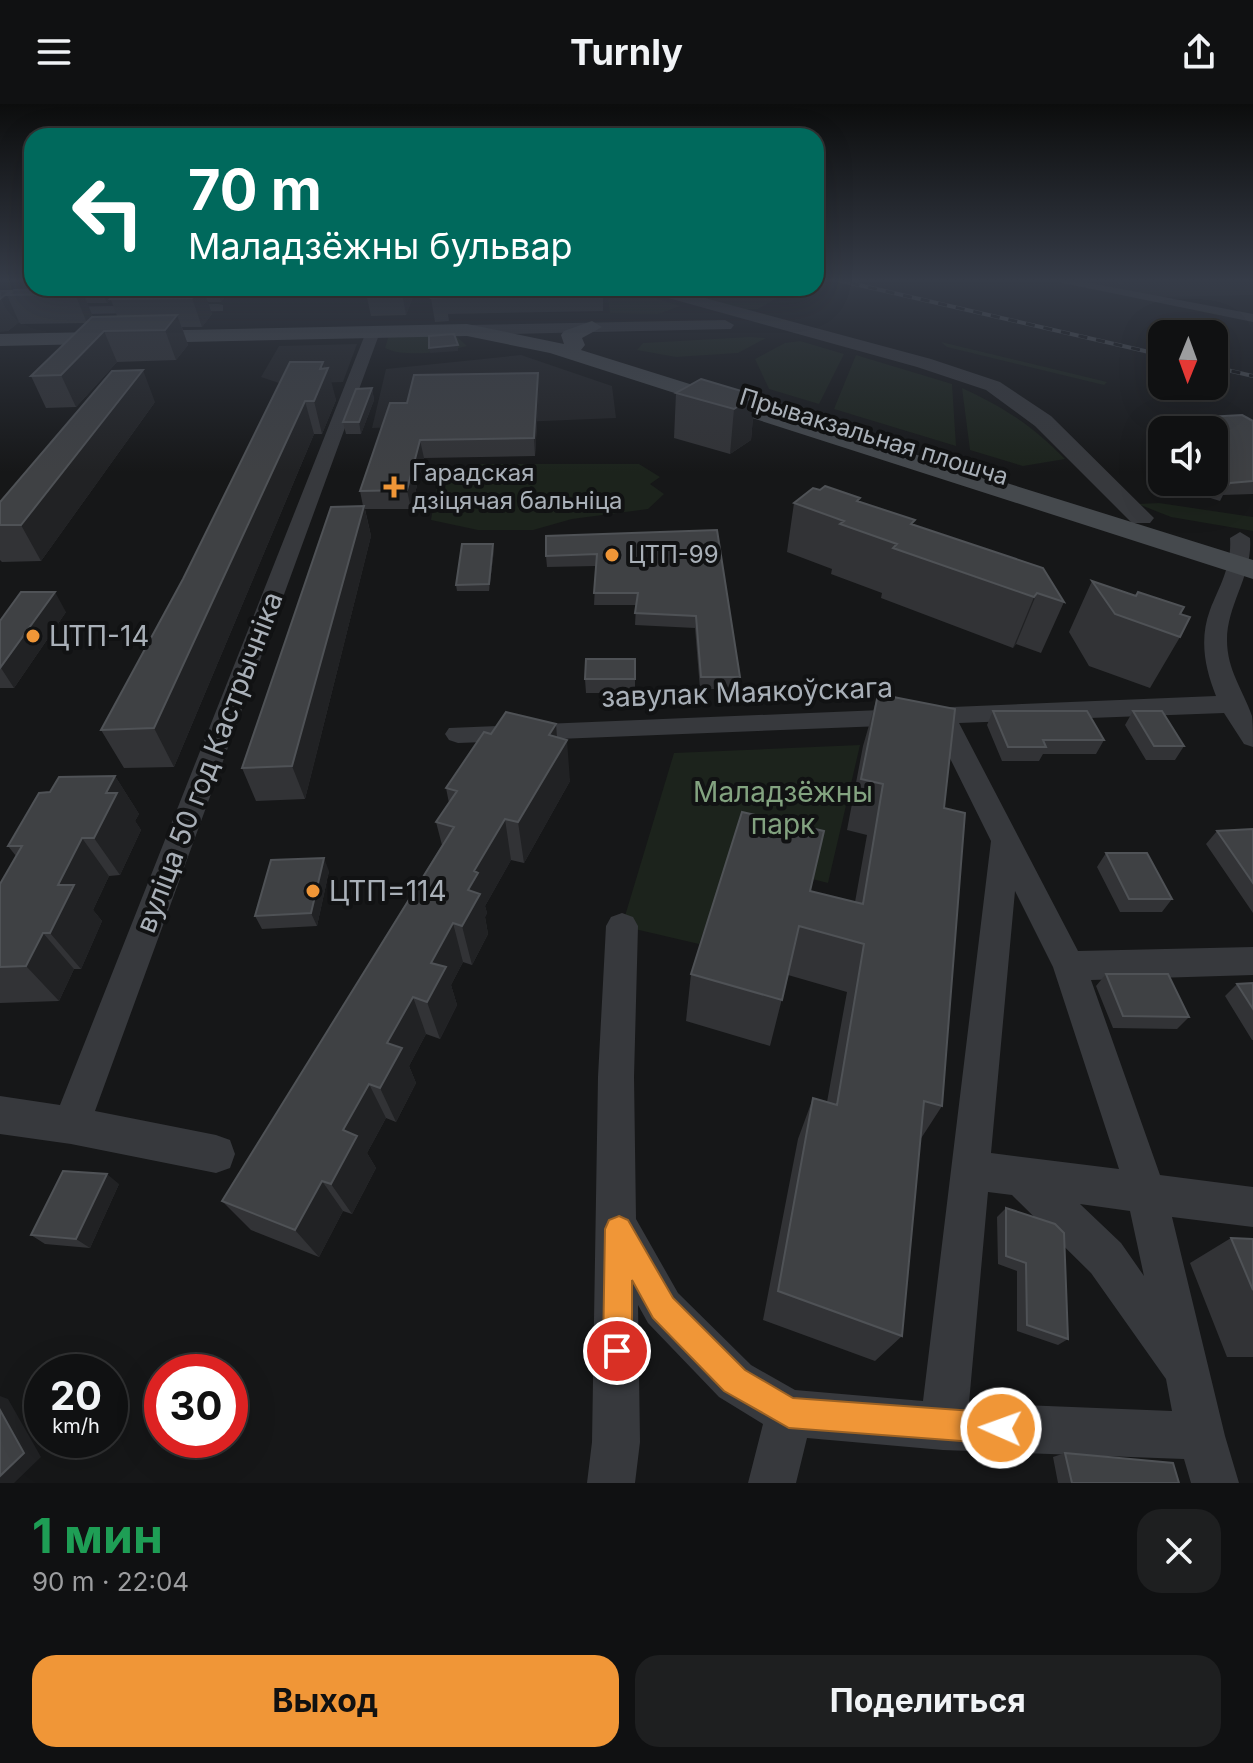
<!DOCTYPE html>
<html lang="ru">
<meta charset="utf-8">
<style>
:root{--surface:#101112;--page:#1e1f20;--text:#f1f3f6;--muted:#9c9d9f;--line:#303132;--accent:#f09637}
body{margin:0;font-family:Inter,sans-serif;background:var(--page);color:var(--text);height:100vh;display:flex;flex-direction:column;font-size:30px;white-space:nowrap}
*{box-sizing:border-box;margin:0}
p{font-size:26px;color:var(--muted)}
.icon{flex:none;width:44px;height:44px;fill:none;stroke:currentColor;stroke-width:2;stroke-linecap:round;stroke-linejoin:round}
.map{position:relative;height:1379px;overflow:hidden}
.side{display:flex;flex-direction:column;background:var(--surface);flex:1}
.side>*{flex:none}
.guide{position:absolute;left:24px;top:24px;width:800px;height:168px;border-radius:24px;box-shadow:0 8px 32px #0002,0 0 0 2px var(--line);background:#00695c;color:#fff;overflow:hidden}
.needle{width:52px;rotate:181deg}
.tools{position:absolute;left:1148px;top:216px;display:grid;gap:16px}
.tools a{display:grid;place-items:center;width:80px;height:80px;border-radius:16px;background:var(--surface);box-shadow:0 8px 32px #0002,0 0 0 2px var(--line);font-size:40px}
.speed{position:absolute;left:24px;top:1250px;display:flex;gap:16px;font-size:40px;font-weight:700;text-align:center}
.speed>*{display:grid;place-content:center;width:104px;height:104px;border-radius:50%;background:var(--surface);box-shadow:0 8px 32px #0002,0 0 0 2px var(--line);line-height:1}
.speed small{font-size:20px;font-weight:400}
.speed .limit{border:12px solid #d22;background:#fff;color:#111}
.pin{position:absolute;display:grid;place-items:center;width:68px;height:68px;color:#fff;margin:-34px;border:4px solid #fff;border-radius:50%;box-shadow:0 2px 8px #0007}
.me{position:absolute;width:88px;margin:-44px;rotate:272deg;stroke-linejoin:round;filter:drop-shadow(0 0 6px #0008)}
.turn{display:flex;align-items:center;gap:28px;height:168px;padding:0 32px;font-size:36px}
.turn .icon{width:104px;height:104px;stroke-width:2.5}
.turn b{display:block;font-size:56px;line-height:68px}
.round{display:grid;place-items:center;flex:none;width:84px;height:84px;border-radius:24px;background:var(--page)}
.summary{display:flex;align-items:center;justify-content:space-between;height:136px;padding:0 32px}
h1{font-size:48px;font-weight:700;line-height:60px;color:#1e9e55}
.action{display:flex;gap:16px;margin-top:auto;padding:16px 32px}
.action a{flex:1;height:92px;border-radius:24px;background:var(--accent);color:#111;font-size:32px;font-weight:700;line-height:92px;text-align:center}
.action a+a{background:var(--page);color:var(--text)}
header{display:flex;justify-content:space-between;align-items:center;height:104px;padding:0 32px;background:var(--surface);font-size:36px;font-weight:700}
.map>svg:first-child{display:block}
.built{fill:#222325}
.green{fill:#1c231c}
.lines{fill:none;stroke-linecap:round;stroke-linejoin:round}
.minor{fill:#37393d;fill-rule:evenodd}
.tertiary{fill:#37393d;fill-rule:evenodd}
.secondary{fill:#45494d;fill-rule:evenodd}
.rail-casing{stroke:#4a4e52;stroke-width:4}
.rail{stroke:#111213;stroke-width:3;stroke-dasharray:9;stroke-linecap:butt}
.wall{fill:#323336;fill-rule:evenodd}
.shaded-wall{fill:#212224}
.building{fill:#3f4144;stroke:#4f5256;stroke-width:2}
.route{fill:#f09637;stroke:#9c6224;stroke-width:2}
.poi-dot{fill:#f09637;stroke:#111213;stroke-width:3}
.labels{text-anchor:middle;stroke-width:8;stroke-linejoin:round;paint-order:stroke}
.far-street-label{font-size:24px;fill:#a9b0b8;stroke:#111213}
.far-poi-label{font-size:24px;fill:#a9b0b8;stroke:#111213;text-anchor:start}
.poi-label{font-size:28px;fill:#a9b0b8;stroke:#111213;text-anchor:start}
.street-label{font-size:28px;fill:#a9b0b8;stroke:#111213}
.park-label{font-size:28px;fill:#83a380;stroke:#111213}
</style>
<header><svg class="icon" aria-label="menu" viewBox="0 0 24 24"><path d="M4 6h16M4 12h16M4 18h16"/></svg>Turnly<svg class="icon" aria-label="share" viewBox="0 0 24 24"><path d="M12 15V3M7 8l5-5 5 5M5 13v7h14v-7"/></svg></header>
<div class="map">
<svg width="1253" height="1379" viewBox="0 0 1253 1379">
<rect width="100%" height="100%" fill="#161718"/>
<path class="built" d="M1061,175H1253V191L1160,193Z
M357,240L343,278L282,280L261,273L279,242Z
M521,251L612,282L616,314L372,324L386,265Z"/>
<path class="green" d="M662,184H751L780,192L758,205H745Z
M630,186L680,202L658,210L610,209L608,195Z
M389,231H455L467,242C445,248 405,254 385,244Z
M750,233L766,234L738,249L676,253L637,246L643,239Z
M800,237L844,250L819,300L769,285L755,255L785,239Z
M941,238L1107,278L1104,281L947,243Z
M856,251L952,280L956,342L834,305Z
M962,284C1005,304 1032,321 1065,355L1023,362L970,346Z
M482,360H639L660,373L650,380L664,390L648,405L572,415L533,426H478L431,416L439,368Z
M1159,399L1253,413V427L1171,413L1138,400Z
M860,641L828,779L730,754L699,840L622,822L674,649Z"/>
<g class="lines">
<path class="minor" d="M1043,175H1069L1253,210V218Z
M218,200L223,201V207L0,212V204Z
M373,224L380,228L95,1007L216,1031L230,1036L235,1050L230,1064L216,1069L71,1040L0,1030V992L60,1001L366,228Z
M1240,428L1250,434C1253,471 1227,500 1227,536C1227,566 1243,586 1252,612C1253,621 1253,634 1253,643L1244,640L1224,609L959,619L1078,847L1253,843V871L1091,876L1160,1071L1253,1083V1123L1172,1113L1225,1332L1239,1379H1191L1184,1355L943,1346L807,1334L796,1379H748L763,1320L719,1293L648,1219L638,1201L640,1338L635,1379H587L592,1338L598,973L606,822L611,813L622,809L633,813L638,822L634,973L636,1115L678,1189L751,1261L795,1286L923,1297L991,737L933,620L458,639L449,636L445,630L449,624L1216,592C1205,564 1199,536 1210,506C1220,481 1232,462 1230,434ZM1015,787L1053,863L1119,1065L991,1049ZM988,1088L1012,1091L1091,1169L1166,1275L1172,1307L969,1299ZM1080,1100L1130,1107L1144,1172L1121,1139Z"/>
<path class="tertiary" d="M641,184H668L931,255L1000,278L1051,312L1154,414L1150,419H1132L1035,322L986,286L917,263L643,187Z
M725,216L734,221L731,225L467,231L458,226L467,221Z"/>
<path class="secondary" d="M592,217L602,223L582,234L585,241L581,246L1253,456V475L550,249L467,232L0,242V230L467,220L564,240L561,231L564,227Z"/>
<defs>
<path id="rail" d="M833,175L1162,251
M1214,263L1253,272"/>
</defs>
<use href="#rail" class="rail-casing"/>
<use href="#rail" class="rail"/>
</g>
<path class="wall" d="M1110,175H1201L1121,181Z
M39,184H226L228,189L221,198H207L212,210L202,223H182L188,241L176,256L117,258L76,303L46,304L31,272L86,219L21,220L19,218L8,227L0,187L11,188ZM111,196L117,212L93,213L87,199H107Z
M365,184H401L402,190H414L406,211L371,212Z
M434,184H603V207L448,210L449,217L435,218L431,194Z
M323,258L336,296L322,330H314L174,663L124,664L101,626Z
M538,269L539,286L535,352L424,354L411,405H365L371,432L305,695L256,697L242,664L363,402L360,387L407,299Z
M372,284L374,296L361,330H346L343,318Z
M676,289L755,291L751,336L730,350L674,334Z
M155,298L41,457L2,458L0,456V398Z
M1186,314L1253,317V390L1223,391L1220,397L1204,392L1188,393L1170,378H1214V326H1181Z
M1158,350H1162V371L1152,362Z
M859,397L914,421L1064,498L1041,549L1016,540L1013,544L881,494L882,489L831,470L832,465L787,448L794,399Z
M717,426L740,573L739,585H700L695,524L635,521L636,501H594L596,462L547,463L546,452Z
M494,446L489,487H457L456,481Z
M1092,477L1180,510V533L1150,584L1089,562L1069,528Z
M66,508L14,584H0V517Z
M635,555V589H586L585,575Z
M878,590L944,704L942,1002L920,1036L902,1232L875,1257L763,1216L798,1035L813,994L827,998L847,888L788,871L770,942L686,917L691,870L810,787L855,798L867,731L847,726L863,642Z
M993,607L1104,636L1096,650H1043L1039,657H1002L987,621Z
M1133,607L1184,642L1175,656H1146L1125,621Z
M556,620L557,633L570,677L524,759L511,756L485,802L487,809L485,813L488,830L472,861L463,858L451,881L457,901L440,935L426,930L409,962L416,979L396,1018L386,1014L367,1049L376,1064L352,1110L343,1107L319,1153L251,1126L222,1097L442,741L436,718L449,699L446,684L491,630Z
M115,672L139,710L135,717L141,726L120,771L109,772L93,806L102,817L81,865H74L59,897L0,899V780L16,752L8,742L50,688Z
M1253,725V809L1206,740L1217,727Z
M1106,749L1172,795L1162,808H1120L1097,763Z
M329,767L317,822L262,825L255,812Z
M1106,870L1189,913L1177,925L1113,924L1096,882Z
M1253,879V936H1252L1225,892L1237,880Z
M119,1080L90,1144L45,1140L31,1131Z
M1006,1104L1068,1235L1058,1241L1017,1227V1167L998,1160L997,1113Z
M1231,1134L1253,1135V1253H1227L1190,1159Z
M1065,1349L1179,1379H1058L1053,1353Z"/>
<path class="shaded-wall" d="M1123,175H1201L1121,181Z
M81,184L93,213L87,219L75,190Z
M101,184H123L107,199Z
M200,184H203L212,210L202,223L192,194Z
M220,184H226L228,189L221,198L218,188Z
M401,184H413L414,190L406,211Z
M10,187L7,191L19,218L8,227L0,228V195Z
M177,211L188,241L176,256L165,226Z
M104,227L117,258L76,303L61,271Z
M458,241V247L430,249L429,244Z
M323,258L326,269L328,264L336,296L322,330L314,297L320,265Z
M143,266L155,298L41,457L21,421Z
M538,269L539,286L535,352L534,334Z
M372,284L374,296L361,330L359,318Z
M755,291L751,336L730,350L734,305Z
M305,297L314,330L174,663L154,624Z
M420,336L424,354L411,405L407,386Z
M364,402L371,432L305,695L292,662Z
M493,440L494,446L489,487V480Z
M55,488L66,508L14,584L1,564Z
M1037,489L1016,540L1013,544L1034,493Z
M556,620L558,650L567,636L570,677L524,759L518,718L549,631Z
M115,672L139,710L135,717L141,726L120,771L94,734L106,689Z
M505,715L511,756L485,802L487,809L485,813L488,830L472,861L462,822L468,786L474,767Z
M82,734L109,772L93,806L102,817L81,865L50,829L58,781Z
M324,754L329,767L317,822L311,809Z
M453,819L463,858L451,881L457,901L440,935L427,898L431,859Z
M43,829L74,865L59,897L26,862Z
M413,893L426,930L409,962L416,979L396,1018L380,984L387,939Z
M369,980L386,1014L367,1049L376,1064L352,1110L331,1080L343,1026Z
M107,1070L119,1080L90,1144L76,1135Z
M322,1077L343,1107L319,1153L295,1126Z
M0,1292L8,1295L41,1353L14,1379H0Z"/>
<path class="building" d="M39,184H100L37,185Z
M81,184L75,190L7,191L14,186Z
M122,184H200L192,194L110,195Z
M203,184H222L218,188H204Z
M434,184H583L443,187L445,193L431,194Z
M0,187H10L0,195Z
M177,211L165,226L104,227L61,271L31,272L92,213Z
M454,230L458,241L429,244V232Z
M290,258H323L320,265L328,264L314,297H305L154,624L101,626L183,475Z
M143,266L21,421H0V398L112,267Z
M538,269L534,334L420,336L407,386L360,387L390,299H407L414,271Z
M701,275L755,291L734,305L676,289Z
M372,284L359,318H343L356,285Z
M1242,311L1253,317V377L1230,379L1226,384L1210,380L1194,381L1191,378H1214V348L1226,347L1214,337V326H1201L1186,314Z
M825,382L860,394L857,397L915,416L911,420L1043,464L1064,498L1037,489L1034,493L893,444L897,440L840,420L844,417L794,399L813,384L820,386Z
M364,402L292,662L242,664L331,403Z
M717,426L740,573H701L696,512L635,509L638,489H594L597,450L546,452V432Z
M462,440H493L489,480L456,481Z
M1092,477L1136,492L1138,488L1184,503L1180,510L1190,513L1180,533L1115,510Z
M21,488H55L0,564V517Z
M586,555H635V575H585Z
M878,590L955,605L944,704L965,709L942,1002L924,997L902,1232L778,1187L813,994L837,1001L864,840L799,822L782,896L691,870L742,708L824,727L810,787L863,800L883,680L861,675Z
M993,607H1087L1104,636H1043L1046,643H1008Z
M1133,607H1162L1184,642H1154Z
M506,608L556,620L549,631L567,636L518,718L505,715L474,767L478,769L468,786L480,790L462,822L453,819L431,859L446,863L427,898L413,893L387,939L402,944L380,984L369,980L343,1026L357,1032L331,1080L322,1077L295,1126L222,1097L454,723L436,718L457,687L446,684L484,628L491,630Z
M115,672L106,689H117L94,734H82L58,781H74L50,829H43L26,862L0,863V780L22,742H8L39,689L50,688L59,673Z
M1253,725V779L1217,727Z
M1106,749H1147L1172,795H1129Z
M324,754L311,809L255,812L271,756Z
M1106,870H1168L1189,913L1123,912Z
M1253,879V905L1237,880Z
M63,1067L107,1070L76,1135L31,1131Z
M1006,1104L1055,1120L1064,1129L1068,1235L1027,1221L1026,1159L1006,1152Z
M1231,1134L1253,1135V1186Z
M0,1306L24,1349L0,1372Z
M1065,1349L1173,1359L1179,1379H1072Z"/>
<linearGradient id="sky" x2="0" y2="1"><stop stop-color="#0c0d0d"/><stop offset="0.48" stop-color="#363c48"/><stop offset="1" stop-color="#363c48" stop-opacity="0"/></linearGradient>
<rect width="1253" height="368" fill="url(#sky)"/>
<path class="route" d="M619,1112L628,1116L673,1194L745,1266L793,1294L1001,1309L1011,1314L1016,1324L1011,1335L1001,1340L789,1324L724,1287L653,1214L632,1176V1247L628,1257L617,1262L607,1257L603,1247L605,1125L609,1116Z"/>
<g class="poi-dot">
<path d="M390 371h8v8h8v8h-8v8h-8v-8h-8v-8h8z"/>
<circle cx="612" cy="451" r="8"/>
<circle cx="33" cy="532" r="8"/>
<circle cx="313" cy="787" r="8"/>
</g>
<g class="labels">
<g class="far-street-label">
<text transform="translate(874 333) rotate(17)" y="8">Прывакзальная плошча</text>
</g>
<g class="far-poi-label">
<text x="412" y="377">Гарадская<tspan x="412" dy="28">дзіцячая бальніца</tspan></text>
<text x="628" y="459">ЦТП-99</text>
</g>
<g class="poi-label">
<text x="49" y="542">ЦТП-14</text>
<text x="329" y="797">ЦТП=114</text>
</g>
<g class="street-label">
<text transform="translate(747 588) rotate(-2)" y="10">завулак Маякоўскага</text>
<text transform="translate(209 658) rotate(-69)" y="10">вуліца 50 год Кастрычніка</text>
</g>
<g class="park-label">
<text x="783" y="698">Маладзёжны<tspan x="783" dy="32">парк</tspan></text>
</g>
</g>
</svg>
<div class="tools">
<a><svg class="needle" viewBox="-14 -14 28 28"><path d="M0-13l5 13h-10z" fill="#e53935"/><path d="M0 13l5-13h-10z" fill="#9c9d9f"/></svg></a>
<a><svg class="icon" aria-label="sound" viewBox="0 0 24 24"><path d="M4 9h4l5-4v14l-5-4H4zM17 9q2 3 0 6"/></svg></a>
</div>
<div class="speed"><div>20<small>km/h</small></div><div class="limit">30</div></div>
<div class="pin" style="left:617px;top:1247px;background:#d93025"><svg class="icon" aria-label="arrive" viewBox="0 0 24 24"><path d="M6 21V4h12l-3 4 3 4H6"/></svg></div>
<svg class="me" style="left:1001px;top:1324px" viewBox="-20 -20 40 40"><circle r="17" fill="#f09637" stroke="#fff" stroke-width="3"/><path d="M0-11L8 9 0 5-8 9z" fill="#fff"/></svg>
<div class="guide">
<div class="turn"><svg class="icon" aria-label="left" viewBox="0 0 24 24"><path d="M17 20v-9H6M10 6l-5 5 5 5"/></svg><div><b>70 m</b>Маладзёжны бульвар</div></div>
</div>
</div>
<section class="side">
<div class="summary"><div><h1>1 мин</h1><p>90 m · 22:04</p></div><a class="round"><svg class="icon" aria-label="close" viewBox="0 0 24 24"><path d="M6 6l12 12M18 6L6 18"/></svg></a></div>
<div class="action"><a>Выход</a><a>Поделиться</a></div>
</section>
